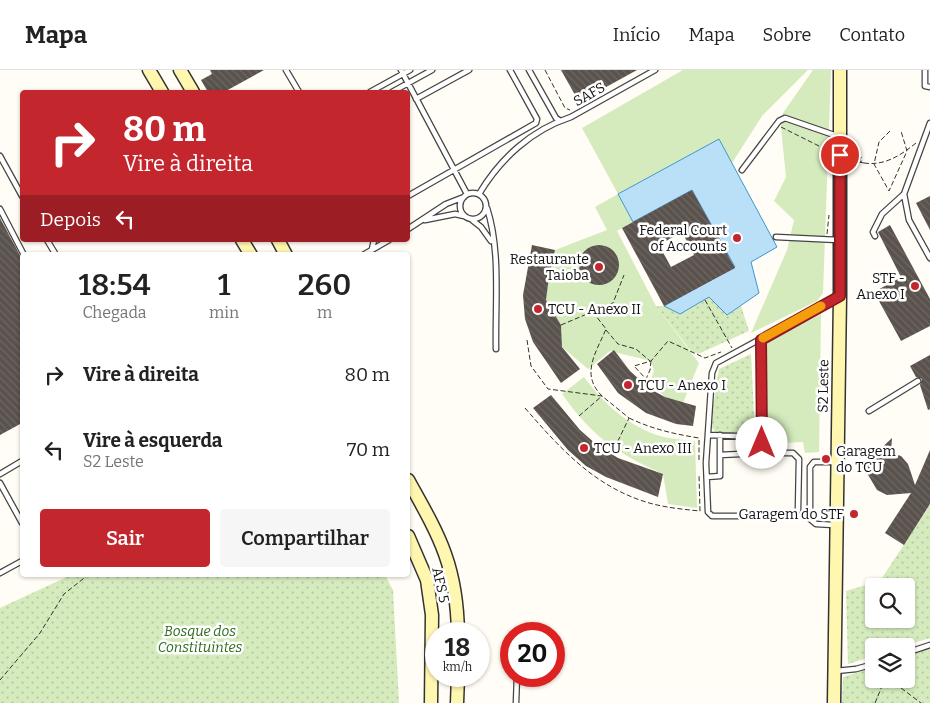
<!DOCTYPE html>
<html lang="pt">
<meta charset="utf-8">
<style>
:root{--surface:#fff;--page:#f6f6f6;--text:#222;--muted:#767676;--line:#e0e0e0;--accent:#c4262e}
body{margin:0;font-family:Bitter,serif;background:var(--page);color:var(--text);height:100vh;display:flex;flex-direction:column;font-size:19px;white-space:nowrap}
*{box-sizing:border-box;margin:0}
p{font-size:16px;color:var(--muted)}
.icon{flex:none;width:28px;height:28px;fill:none;stroke:currentColor;stroke-width:2;stroke-linecap:round;stroke-linejoin:round}
.map{position:relative;flex:1;overflow:hidden}
.panel{position:absolute;left:20px;top:182px;width:390px;height:325px;display:flex;flex-direction:column;background:var(--surface);border-radius:5px;box-shadow:0 1px 4px #0004}
.panel>*{flex:none}
.top-card{position:absolute;left:20px;top:20px;width:390px;height:152px;border-radius:5px;box-shadow:0 1px 4px #0004;background:#c4262e;color:#fff;overflow:hidden}
.tools{position:absolute;left:865px;top:508px;display:grid;gap:10px}
.tools a{display:grid;place-items:center;width:50px;height:50px;border-radius:5px;background:var(--surface);box-shadow:0 1px 4px #0004;font-size:25px}
.speed{position:absolute;left:425px;top:552px;display:flex;gap:10px;font-size:25px;font-weight:700;text-align:center}
.speed>*{display:grid;place-content:center;width:65px;height:65px;border-radius:50%;background:var(--surface);box-shadow:0 1px 4px #0004;line-height:1}
.speed small{font-size:12px;font-weight:400}
.speed .limit{border:8px solid #d22;background:#fff;color:#111}
.pin{position:absolute;display:grid;place-items:center;width:42px;height:42px;color:#fff;margin:-21px;border:2px solid #fff;border-radius:50%;box-shadow:0 1px 5px #0007}
.me{position:absolute;width:55px;margin:-28px;rotate:0deg;stroke-linejoin:round;filter:drop-shadow(0 0 4px #0008)}
.turn{display:flex;align-items:center;gap:18px;height:105px;padding:0 20px;font-size:22px}
.turn .icon{width:65px;height:65px;stroke-width:2.5}
.turn b{display:block;font-size:35px;line-height:42px}
.then{display:flex;align-items:center;height:48px;padding:0 20px;background:#0003;gap:10px;font-size:19px}
.eta{display:flex;justify-content:space-evenly;align-items:center;height:85px;text-align:center}
.eta b{font-size:30px;font-weight:600;line-height:35px}
.button{display:flex;gap:10px;margin-top:auto;padding:10px 20px}
.button a{flex:1;height:58px;border-radius:5px;background:var(--accent);color:#fff;font-size:20px;font-weight:600;line-height:58px;text-align:center}
.button a+a{background:var(--page);color:var(--text)}
ul{padding:0;list-style:none}
li{display:flex;align-items:center;gap:15px;height:75px;padding:0 20px}
li div{flex:1}
li b{display:block;font-size:19px}
li em{font-style:normal}
header{display:flex;align-items:center;gap:30px;box-sizing:border-box;height:70px;padding:0 25px;background:var(--surface);border-bottom:1px solid var(--line)}
header strong{font-size:24px}
nav{display:flex;gap:28px;margin-inline-start:auto;font-size:18px}
.map>svg:first-child{display:block}
.grass{fill:#d5ebbd}
.park{fill:url(#park-dots);fill-rule:evenodd}
.water{fill:#b9e0f7;stroke:#3f96cf}
.building{fill:url(#building-back-hatch);fill-rule:evenodd}
.lines{fill:none;stroke-linecap:round;stroke-linejoin:round}
.service-casing{stroke:#444;stroke-width:7}
.secondary-casing{stroke:#333;stroke-width:15}
.path{stroke:#333;stroke-width:1;stroke-dasharray:5 2.5;stroke-linecap:butt}
.service{stroke:#fff;stroke-width:4.5}
.secondary{stroke:#fff6b0;stroke-width:12}
.path-bridge{stroke:#333;stroke-width:1;stroke-dasharray:5 2.5;stroke-linecap:butt}
.route-casing{stroke:#7f191e;stroke-width:12}
.route{stroke:#c4262e;stroke-width:9}
.slow{stroke:#f59e0b;stroke-width:9}
.poi-dot{fill:#c4262e;stroke:#fff;stroke-width:2}
.labels{text-anchor:middle;stroke-width:5;stroke-linejoin:round;paint-order:stroke}
.street-label{font-size:14px;fill:#111;stroke:#fff}
.poi-label{font-size:14px;fill:#111;stroke:#fff;text-anchor:end}
.park-label{font-size:14px;font-style:italic;fill:#2f6b1f;stroke:#fff}
</style>
<header>
<strong>Mapa</strong>
<nav><a>Início</a><a>Mapa</a><a>Sobre</a><a>Contato</a></nav>
</header>
<div class="map">
<svg width="930" height="633" viewBox="0 0 930 633">
<defs>
<pattern id="park-dots" width="8" height="8" patternUnits="userSpaceOnUse" patternTransform="scale(1.25)"><rect width="8" height="8" fill="#d5ebbd"/><path d="M2 2h.1M6 6h.1" fill="none" stroke="#b6c8a1" stroke-width="1.8" stroke-linecap="round"/></pattern>
<pattern id="building-back-hatch" width="6" height="6" patternUnits="userSpaceOnUse" patternTransform="scale(1.25)"><rect width="6" height="6" fill="#5a524d"/><path d="M-1 5l2 2M0 0l6 6M5-1l2 2" fill="none" stroke="#6d6662"/></pattern>
</defs>
<rect width="100%" height="100%" fill="#fffdf5"/>
<path class="grass" d="M683,0H808L762,46L732,93L719,69L618,124L633,152L617,161L656,236L699,293L683,333L665,327L650,312L654,301L651,291L610,281L588,299L562,277L561,255L546,230L549,207L555,180L607,160L595,137L618,124L582,58Z
M813,0H831L823,223L817,231L751,263L787,180L794,150L774,131L786,107L781,58L783,43Z
M821,244L819,382L805,383L803,372L767,374L765,274Z
M584,307C603,333 628,356 660,366C671,369 684,370 695,371L697,438L668,434L663,404C616,383 592,366 562,324Z"/>
<path class="park" d="M709,227L727,245L741,236L749,261L698,284L691,281L656,236H664L680,244Z
M751,284L755,364H717L710,355L719,299Z
M930,435V568L904,576H874V586L848,594L846,521L880,511ZM874,516H906V549H874Z
M71,505H385L393,520L399,633H0V538Z
M930,577V633H842L843,607L874,597V609H906V585Z"/>
<path class="water" d="M719,69L777,177L751,192L759,223L727,245L709,227L680,244L664,236L735,197L692,120L633,152L618,124Z"/>
<path class="building" d="M210,0H264L224,22H208L201,10L212,4Z
M561,0H637L579,32Z
M692,120L735,198L664,236L622,158ZM682,162L694,185L671,197L659,175Z
M930,126V160L916,133Z
M0,148L22,189V353L0,365Z
M890,155L930,229V256L901,271L874,222L901,207L878,162Z
M579 195a20 20 0 1 1 40 0a20 20 0 1 1-40 0Z
M532,175L555,180L549,207L546,230L561,255L562,277L580,299L561,313L533,272L525,249L523,225Z
M614,280L630,301L650,319L665,327L696,336L693,356L676,354L646,343L618,323L597,294Z
M930,285V339L928,340L920,315L922,309L916,307L910,296Z
M551,325L580,360L597,375L618,388L663,404L658,427L606,407L586,396L568,380L533,338Z
M892,368L891,383L901,386L908,394L915,415L930,380V434L904,475L885,463L911,423L887,425L877,420L867,403L868,394L872,387Z"/>
<g class="lines">
<defs>
<path id="service" d="M286,0L299,22
M401,0L467,124
M529,0L556,48L559,50
M925,0V16L930,17
M370,22L410,0
M392,22L432,0
M416,29L469,0
M0,86L22,126
M742,100L779,51L785,48L837,66
M460 136a13 13 0 1 1 26 0a13 13 0 1 1-26 0Z
M479,124C500,89 531,60 571,47L655,0
M904,124L909,150L930,188
M408,126L536,53L537,49L510,0
M487,138C501,181 495,234 496,279
M0,139L24,185
M425,150L455,144L464,146
M472,150L481,157L491,171
M408,159L446,134L464,127
M875,166L873,162L882,144L904,124L930,53
M776,167L838,170
M47,170L56,185
M372,179L374,170
M363,185L389,170
M761,269L762,364L760,383H793L799,389L798,440L795,445L788,446H712L708,442L706,393L712,303L716,293L838,227
M869,341L918,311
M708,365L762,367
M720,385L760,383
M0,404L22,391
M707,407L720,406V365
M0,413L22,453
M834,455L816,454L810,449V397L814,392H836
M0,503L22,491
M906,583L930,575
M836,601L856,599L874,594
M516,633L517,606"/>
<path id="secondary" d="M149,0L162,22
M180,0L193,22
M242,170L251,185
M278,170L286,185
M408,410C440,467 457,496 458,564
M408,466L427,510L432,545L431,633
M457,633L458,606
M834,633L840,226V0"/>
</defs>
<use href="#service" class="service-casing"/>
<use href="#secondary" class="secondary-casing"/>
<path class="path" d="M545,0L565,38L570,40
M781,57L829,81
M890,61L879,72L874,94L889,121L907,81L901,61
M850,92H861V87L859,92
M864,93C884,96 900,86 916,73
M827,164L829,145
M705,230L732,278
M561,255L613,233L624,205
M606,260L618,274L636,279L650,291
M527,270L531,296L548,319L602,326L629,348L616,375
M651,291L650,300L646,309L634,296L651,291L668,271L705,288L721,282
M525,338C558,376 591,413 640,430C659,437 680,439 700,441L699,404
M579,346L602,326C580,304 596,283 606,259L593,242
M629,348C652,359 674,364 699,368V390
M889,609L921,633
M0,610L40,563L64,524L88,505
M875,633L885,609"/>
<use href="#service" class="service"/>
<use href="#secondary" class="secondary"/>
<path class="path-bridge" d="M859,92L864,93"/>
</g>
<g class="lines">
<defs>
<path id="route" d="M762,373L761,270L840,226V85"/>
</defs>
<use href="#route" class="route-casing"/>
<use href="#route" class="route"/>
<path class="slow" d="M763,268L821,236"/>
</g>
<g class="poi-dot">
<circle cx="737" cy="168" r="5"/>
<circle cx="599" cy="197" r="5"/>
<circle cx="915" cy="216" r="5"/>
<circle cx="538" cy="239" r="5"/>
<circle cx="628" cy="315" r="5"/>
<circle cx="584" cy="378" r="5"/>
<circle cx="826" cy="389" r="5"/>
<circle cx="854" cy="444" r="5"/>
</g>
<g class="labels">
<g class="street-label">
<text transform="translate(589 24) rotate(-29)" y="5">SAFS</text>
<text transform="translate(823 316) rotate(-89)" y="5">S2 Leste</text>
<text transform="translate(441 515) rotate(78)" y="5">AFS 5</text>
</g>
<g class="poi-label">
<text x="727" y="165">Federal Court<tspan x="727" dy="16">of Accounts</tspan></text>
<text x="589" y="194">Restaurante<tspan x="589" dy="16">Taioba</tspan></text>
<text x="905" y="213">STF -<tspan x="905" dy="16">Anexo I</tspan></text>
<text x="548" y="244" text-anchor="start">TCU - Anexo II</text>
<text x="638" y="320" text-anchor="start">TCU - Anexo I</text>
<text x="594" y="383" text-anchor="start">TCU - Anexo III</text>
<text x="836" y="386" text-anchor="start">Garagem<tspan x="836" dy="16">do TCU</tspan></text>
<text x="844" y="449">Garagem do STF</text>
</g>
<g class="park-label">
<text x="200" y="566">Bosque dos<tspan x="200" dy="16">Constituintes</tspan></text>
</g>
</g>
</svg>
<div class="tools">
<a><svg class="icon" aria-label="search" viewBox="0 0 24 24"><circle cx="10" cy="10" r="6"/><path d="M15 15l6 6"/></svg></a>
<a><svg class="icon" aria-label="layers" viewBox="0 0 24 24"><path d="M12 4l9 5-9 5-9-5zM3 14l9 5 9-5"/></svg></a>
</div>
<div class="speed"><div>18<small>km/h</small></div><div class="limit">20</div></div>
<div class="pin" style="left:840px;top:85px;background:#d93025"><svg class="icon" aria-label="arrive" viewBox="0 0 24 24"><path d="M6 21V4h12l-3 4 3 4H6"/></svg></div>
<svg class="me" style="left:762px;top:373px" viewBox="-20 -20 40 40"><circle r="19" fill="#fff"/><path d="M0-13L10 11 0 6-10 11z" fill="#c4262e"/></svg>
<div class="top-card">
<div class="turn"><svg class="icon" aria-label="right" viewBox="0 0 24 24"><path d="M7 20v-9h11M14 6l5 5-5 5"/></svg><div><b>80 m</b>Vire à direita</div></div>
<div class="then">Depois<svg class="icon" aria-label="left" viewBox="0 0 24 24"><path d="M17 20v-9H6M10 6l-5 5 5 5"/></svg></div>
</div>
<section class="panel">
<div class="eta">
<div><b>18:54</b><p>Chegada</p></div>
<div><b>1</b><p>min</p></div>
<div><b>260</b><p>m</p></div>
</div>
<ul>
<li><svg class="icon" aria-label="right" viewBox="0 0 24 24"><path d="M7 20v-9h11M14 6l5 5-5 5"/></svg><div><b>Vire à direita</b></div><em>80 m</em></li>
<li><svg class="icon" aria-label="left" viewBox="0 0 24 24"><path d="M17 20v-9H6M10 6l-5 5 5 5"/></svg><div><b>Vire à esquerda</b><p>S2 Leste</p></div><em>70 m</em></li>
</ul>
<div class="button"><a>Sair</a><a>Compartilhar</a></div>
</section>
</div>
